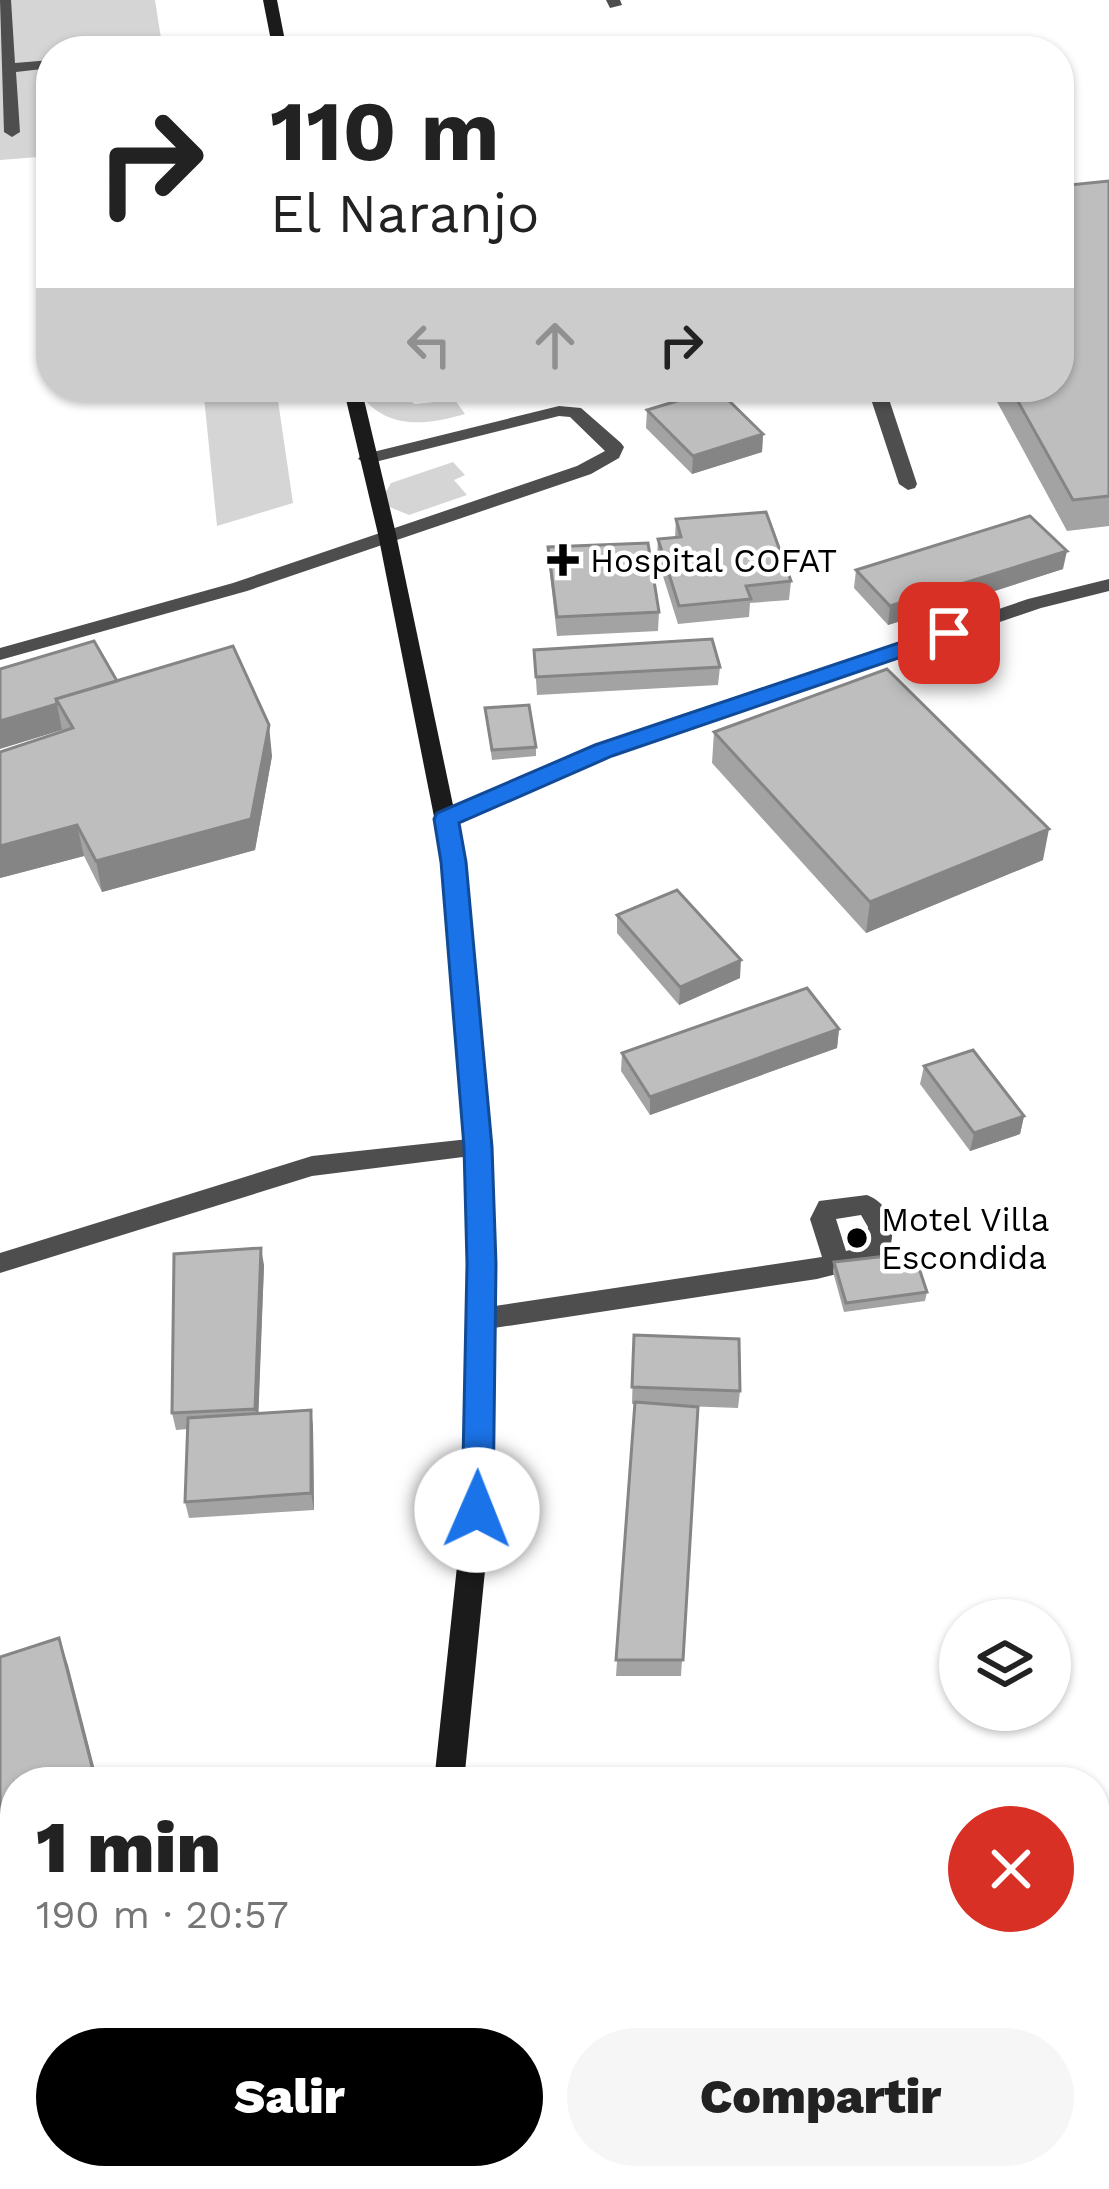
<!DOCTYPE html>
<html lang="es">
<meta charset="utf-8">
<style>
:root{--surface:#fff;--page:#f6f6f6;--text:#222;--muted:#767676;--accent:#000}
body{margin:0;font-family:"Work Sans",sans-serif;background:var(--page);color:var(--text);height:100vh;display:flex;flex-direction:column;font-size:45px;white-space:nowrap}
*{box-sizing:border-box;margin:0}
p{font-size:39px;color:var(--muted)}
.icon{flex:none;width:66px;height:66px;fill:none;stroke:currentColor;stroke-width:2;stroke-linecap:round;stroke-linejoin:round}
.map{position:relative;flex:1;overflow:hidden}
.details{position:absolute;left:0px;top:1767px;width:1110px;height:423px;display:flex;flex-direction:column;background:var(--surface);border-radius:48px 48px 0 0;box-shadow:0 3px 9px #0004}
.details>*{flex:none}
.guide{position:absolute;left:36px;top:36px;width:1038px;height:366px;border-radius:48px;box-shadow:0 3px 9px #0004;background:#fff;color:var(--text);overflow:hidden}
.tools{position:absolute;left:939px;top:1599px;display:grid;gap:24px}
.tools a{display:grid;place-items:center;width:132px;height:132px;border-radius:50%;background:var(--surface);box-shadow:0 3px 9px #0004;font-size:60px}
.pin{position:absolute;display:grid;place-items:center;width:102px;height:102px;color:#fff;margin:-51px;border-radius:24px;box-shadow:0 6px 18px #0006}
.me{position:absolute;width:132px;margin:-66px;rotate:1deg;stroke-linejoin:round;filter:drop-shadow(0 0 9px #0008)}
.turn{display:flex;align-items:center;gap:42px;height:252px;padding:0 36px;font-size:54px}
.turn .icon{width:156px;height:156px;stroke-width:2.5}
.turn b{display:block;font-size:84px;line-height:102px}
.lanes{display:flex;align-items:center;height:114px;padding:0 36px;background:#0003;justify-content:center;gap:60px;direction:ltr}
.lanes .off{opacity:.35}
.round{display:grid;place-items:center;flex:none;width:126px;height:126px;border-radius:63px;background:var(--page)}
.head{display:flex;align-items:center;justify-content:space-between;height:204px;padding:0 36px}
h1{font-size:72px;font-weight:800;line-height:90px}
.primary-button{display:flex;gap:24px;margin-top:auto;padding:24px 36px}
.primary-button a{flex:1;height:138px;border-radius:72px;background:var(--accent);color:#fff;font-size:48px;font-weight:800;line-height:138px;text-align:center}
.primary-button a+a{background:var(--page);color:var(--text)}
.map>svg:first-child{display:block}
.green{fill:#d5d5d5}
.lines{fill:none;stroke-linecap:round;stroke-linejoin:round}
.service{fill:#4e4e4e;fill-rule:evenodd}
.minor{fill:#4e4e4e;fill-rule:evenodd}
.tertiary{fill:#4e4e4e;fill-rule:evenodd}
.secondary{fill:#1b1b1b;fill-rule:evenodd}
.wall{fill:#a3a3a3}
.shaded-wall{fill:#858585}
.building{fill:#bebebe;stroke:#858585;stroke-width:3}
.route{fill:#1a73e8;stroke:#114b97;stroke-width:3}
.poi-dot{fill:#000;stroke:#fff;stroke-width:4.5}
.labels{text-anchor:middle;stroke-width:9;stroke-linejoin:round;paint-order:stroke}
.poi-label{font-size:33px;fill:#000;stroke:#fff;text-anchor:start}
</style>
<div class="map">
<svg width="1109" height="2189" viewBox="0 0 1109 2189">
<rect width="100%" height="100%" fill="#fff"/>
<path class="green" d="M0,0H155L163,51H51V156L0,160Z
M203,387H276L293,503L217,526Z
M387,388L415,404L455,400L465,414C426,425 390,430 362,397Z
M453,462L465,475L454,480L467,495L409,515L387,506L384,495L391,483Z"/>
<g class="lines">
<path class="service" d="M0,0H11L15,63L51,60V68L16,72L20,132L12,137L4,132Z
M278,36L285,40L283,43L231,51H193L200,47Z
M867,387H885L917,484L915,488L908,490L899,484Z
M559,406L581,408L621,443L624,447L619,458L591,474L247,591L0,660V648L233,583L577,466L605,451L570,417L559,416L367,464L358,459L361,455Z
M867,1195C896,1207 897,1236 885,1261L876,1264L817,1279L481,1330L472,1327L468,1319L472,1311L481,1308L822,1257L810,1219L819,1201ZM861,1215L868,1227L866,1246L846,1251L836,1219Z
M15,2071V2103L0,2108V2076Z
M475,2175H532L542,2189H485Z"/>
<path class="minor" d="M606,0H620L622,5L610,8Z
M478,1138L487,1140L490,1147L487,1154L312,1176L0,1273V1253L312,1156Z"/>
<path class="tertiary" d="M1109,579V591L1041,608L611,755L454,824L446,826L435,819L438,814L597,745L1028,599Z"/>
<path class="secondary" d="M263,0H277L287,51H273Z
M343,387H361L396,534L465,862L490,1147L494,1264L491,1510L464,1782H434L463,1510L468,1264L466,1147L443,862L378,534Z
M376,2175H410L407,2189H373Z"/>
</g>
<path class="wall" d="M1109,181V526L1067,531L989,387H1059Z
M647,410L763,434L762,452L692,474L646,428Z
M676,519L791,581L789,600L750,603L749,617L678,624L657,557L658,539L675,537Z
M548,547L659,612L658,631L557,636L549,565Z
M1063,569L888,625L854,588L856,570Z
M534,650L720,667L718,685L537,695Z
M0,669L117,681L272,756L255,850L102,892L84,856L0,878L63,731Z
M485,708L536,747V756L492,760Z
M714,732L1043,860L866,933L712,763Z
M617,915L740,978L679,1005L617,933Z
M839,1029L837,1048L650,1115L621,1071L622,1053Z
M924,1066L1024,1116L1020,1134L970,1151L920,1084Z
M834,1262L927,1292L925,1301L844,1312L833,1272Z
M264,1265L258,1413L311,1410L313,1427L314,1510L189,1518L185,1502L188,1429L176,1430L172,1413Z
M634,1335L740,1391L738,1408L684,1406L698,1407L681,1676H616L635,1404H632Z"/>
<path class="shaded-wall" d="M763,434L762,452L692,474L693,456Z
M1067,551L1063,569L888,625L890,606Z
M57,704L62,730L0,749V721Z
M269,725L272,756L255,850L102,892L96,861Z
M77,825L84,856L0,878V846Z
M1049,829L1043,860L866,933L870,902Z
M741,960L740,978L679,1005L680,987Z
M839,1029L837,1048L650,1115V1097Z
M1024,1116L1020,1134L970,1151L974,1133Z
M261,1248L264,1265L258,1426L255,1409Z
M311,1410L313,1427L314,1510L311,1493Z
M59,1638L68,1665L98,1782H96Z
M15,1951V1978L0,1983V1957Z"/>
<path class="building" d="M1109,181V496L1073,500L1010,387H1059V186Z
M717,389L763,434L693,456L647,410Z
M766,512L791,581L746,586L751,599L679,606L658,539L681,537L676,519Z
M1030,516L1067,551L890,606L856,570Z
M648,543L659,612L557,617L548,547Z
M712,639L720,667L536,677L534,650Z
M94,641L117,681L56,699L57,704L0,721V669Z
M233,646L269,725L251,819L96,861L77,825L0,846V752L73,728L56,699Z
M887,669L1049,829L870,902L714,732Z
M529,705L536,747L492,750L485,708Z
M677,890L741,960L680,987L617,915Z
M807,988L839,1029L650,1097L622,1053Z
M973,1050L1024,1116L974,1133L924,1066Z
M261,1248L255,1409L172,1413L174,1254Z
M914,1253L927,1292L846,1303L834,1262Z
M634,1335L739,1339L740,1391L632,1387Z
M635,1402L698,1407L683,1660H616Z
M311,1410V1493L185,1502L188,1418Z
M59,1638L96,1782H15V1951L0,1957V1657Z"/>
<path class="route" d="M949,626L957,628V638L612,756L459,823L466,862L492,1147L496,1264L493,1510L488,1520L477,1524L466,1520L462,1510L467,1264L464,1147L441,862L434,819L437,813L595,745Z"/>
<g class="poi-dot">
<path d="M557 542h12v12h12v12h-12v12h-12v-12h-12v-12h12z"/>
<circle cx="857" cy="1238" r="12"/>
</g>
<g class="labels">
<g class="poi-label">
<text x="590" y="572">Hospital COFAT</text>
<text x="881" y="1231">Motel Villa<tspan x="881" dy="38">Escondida</tspan></text>
</g>
</g>
</svg>
<div class="tools">
<a><svg class="icon" aria-label="layers" viewBox="0 0 24 24"><path d="M12 4l9 5-9 5-9-5zM3 14l9 5 9-5"/></svg></a>
</div>
<div class="pin" style="left:949px;top:633px;background:#d93025"><svg class="icon" aria-label="arrive" viewBox="0 0 24 24"><path d="M6 21V4h12l-3 4 3 4H6"/></svg></div>
<svg class="me" style="left:477px;top:1510px" viewBox="-20 -20 40 40"><circle r="19" fill="#fff"/><path d="M0-13L10 11 0 6-10 11z" fill="#1a73e8"/></svg>
<div class="guide">
<div class="turn"><svg class="icon" aria-label="right" viewBox="0 0 24 24"><path d="M7 20v-9h11M14 6l5 5-5 5"/></svg><div><b>110 m</b>El Naranjo</div></div>
<div class="lanes"><svg class="icon off" aria-label="left" viewBox="0 0 24 24"><path d="M17 20v-9H6M10 6l-5 5 5 5"/></svg><svg class="icon off" aria-label="ahead" viewBox="0 0 24 24"><path d="M12 20V5M6 11l6-6 6 6"/></svg><svg class="icon" aria-label="right" viewBox="0 0 24 24"><path d="M7 20v-9h11M14 6l5 5-5 5"/></svg></div>
</div>
<section class="details">
<div class="head"><div><h1>1 min</h1><p>190 m · 20:57</p></div><a class="round" style="background:#d93025;color:#fff"><svg class="icon" aria-label="close" viewBox="0 0 24 24"><path d="M6 6l12 12M18 6L6 18"/></svg></a></div>
<div class="primary-button"><a>Salir</a><a>Compartir</a></div>
</section>
</div>
